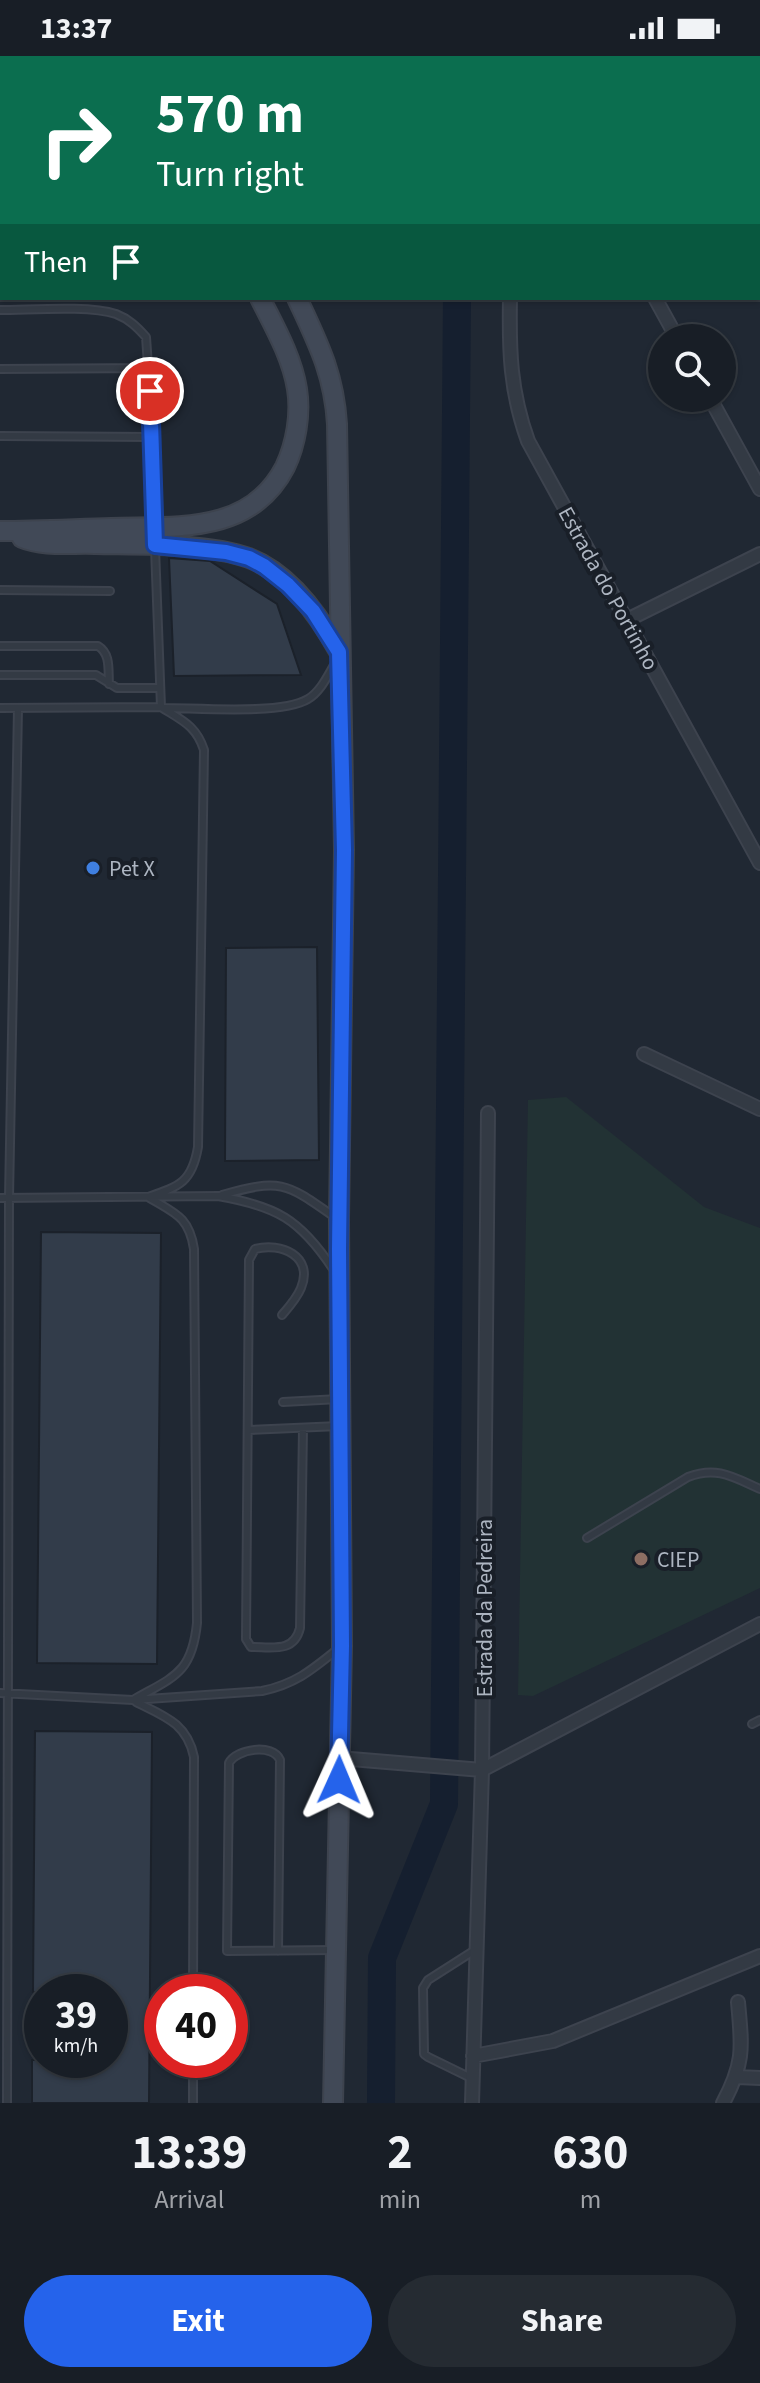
<!DOCTYPE html>
<style>
:root{--surface:#181e26;--page:#252b32;--text:#f1f3f6;--muted:#9fa2a7;--line:#363c43;--accent:#2563eb}
body{margin:0;font-family:"Source Sans 3",sans-serif;background:var(--page);color:var(--text);height:100vh;display:flex;flex-direction:column;font-size:30px;white-space:nowrap}
*{box-sizing:border-box;margin:0}
p{font-size:26px;color:var(--muted)}
.icon{flex:none;width:44px;height:44px;fill:none;stroke:currentColor;stroke-width:2;stroke-linecap:round;stroke-linejoin:round}
.map{position:relative;height:2047px;overflow:hidden}
.details{display:flex;flex-direction:column;background:var(--surface);flex:1}
.details>*{flex:none}
.hud{position:absolute;left:0px;top:0px;width:760px;height:244px;box-shadow:0 2px 6px #0004,0 0 0 2px var(--line);background:#0b6e4f;color:#fff;overflow:hidden}
.tools{position:absolute;left:648px;top:268px;display:grid;gap:16px}
.tools a{display:grid;place-items:center;width:88px;height:88px;border-radius:50%;background:var(--surface);box-shadow:0 2px 6px #0004,0 0 0 2px var(--line);font-size:40px}
.speed{position:absolute;left:24px;top:1918px;display:flex;gap:16px;font-size:40px;font-weight:700;text-align:center}
.speed>*{display:grid;place-content:center;width:104px;height:104px;border-radius:50%;background:var(--surface);box-shadow:0 2px 6px #0004,0 0 0 2px var(--line);line-height:1}
.speed small{font-size:20px;font-weight:400}
.speed .limit{border:12px solid #d22;background:#fff;color:#111}
.pin{position:absolute;display:grid;place-items:center;width:68px;height:68px;color:#fff;margin:-34px;border:4px solid #fff;border-radius:50%;box-shadow:0 2px 8px #0007}
.me{position:absolute;width:88px;margin:-44px;rotate:1deg;stroke-linejoin:round;filter:drop-shadow(0 0 6px #0008)}
.turn{display:flex;align-items:center;gap:28px;height:168px;padding:0 24px;font-size:36px}
.turn .icon{width:104px;height:104px;stroke-width:2.5}
.turn b{display:block;font-size:56px;line-height:68px}
.then{display:flex;align-items:center;height:76px;padding:0 24px;background:#0003;gap:16px;font-size:30px}
.eta{display:flex;justify-content:space-evenly;align-items:center;height:136px;text-align:center}
.eta b{font-size:48px;font-weight:700;line-height:56px}
.cta{display:flex;gap:16px;margin-top:auto;padding:16px 24px}
.cta a{flex:1;height:92px;border-radius:48px;background:var(--accent);color:#fff;font-size:32px;font-weight:700;line-height:92px;text-align:center}
.cta a+a{background:var(--page);color:var(--text)}
.status{display:flex;justify-content:space-between;align-items:center;height:56px;padding:0 40px;background:var(--surface);direction:ltr}
.status svg{height:22px;fill:currentColor}
.map>svg:first-child{display:block}
.green{fill:#223234}
.lines{fill:none;stroke-linecap:round;stroke-linejoin:round}
.river{stroke:#151f2f;stroke-width:28}
.building{fill:#323c4a;stroke:#1b212a;stroke-width:2}
.lane-casing{stroke:#3d434e;stroke-width:10}
.street-casing{stroke:#3d434e;stroke-width:16}
.secondary-casing{stroke:#3d434e;stroke-width:22}
.lane{stroke:#333a44;stroke-width:6}
.street{stroke:#333a44;stroke-width:12}
.secondary{stroke:#414957;stroke-width:18}
.route-casing{stroke:#184099;stroke-width:20}
.route{stroke:#2563eb;stroke-width:14}
.shop-dot{fill:#3f7fe0;stroke:#191f28;stroke-width:3}
.education-dot{fill:#8d6e63;stroke:#191f28;stroke-width:3}
.labels{text-anchor:middle;stroke-width:8;stroke-linejoin:round;paint-order:stroke}
.street-label{font-size:22px;fill:#adb5c1;stroke:#191f28}
.poi-label{font-size:22px;fill:#adb5c1;stroke:#191f28;text-anchor:start}
</style>
<div class="status"><b>13:37</b><svg viewBox="0 0 49 12"><path d="M0 12V9h3v3zM5 12V6h3v6zM10 12V3h3v9zM15 12V0h3v12zM26 1h20v11H26zM47 4h2v5h-2z"/></svg></div>
<div class="map">
<svg width="760" height="2047" viewBox="0 0 760 2047">
<rect width="100%" height="100%" fill="#202833"/>
<path class="green" d="M566,1041L704,1151L760,1172V1532L533,1640L518,1639L528,1044Z"/>
<g class="lines">
<path class="river" d="M459,2L460,0
M381,2047L382,1902L444,1748L457,242"/>
</g>
<path class="building" d="M169,502L210,505L277,548L301,619L174,620Z
M317,891L319,1104L225,1105L226,892Z
M41,1176L161,1177L157,1608L37,1607Z
M35,1675L152,1676L149,2047H32V2004H110V1936H33Z"/>
<g class="lines">
<defs>
<path id="lane" d="M244,2V0
M291,2V0
M0,254C31,254 88,249 116,258C129,263 137,271 146,281L153,381L155,469
M0,313L149,312
M0,380L153,381
M0,534L110,535
M0,590H98C111,598 108,614 109,628
M0,619H96L117,632H160
M0,652L161,651L155,492
M164,652C197,652 282,659 308,643C320,636 327,621 334,609
M222,1139C282,1122 286,1127 336,1162
M148,1141C180,1130 192,1126 198,1091L204,694C196,669 181,664 161,651
M0,1142L218,1140C276,1150 300,1163 333,1213
M282,1259C289,1251 297,1242 301,1232C314,1200 281,1186 255,1193L249,1204L246,1583L251,1591C272,1591 294,1597 300,1572L303,1372
M283,1346L339,1343
M248,1374L339,1370
M587,1482L688,1421C717,1410 733,1421 760,1433
M0,1637L133,1644L262,1635C296,1628 313,1613 339,1592
M133,1644C173,1621 192,1618 197,1567L194,1193C189,1160 174,1157 148,1141
M136,1646C164,1660 187,1667 194,1701L193,1936
M752,1668L760,1664
M278,1895L280,1704C273,1687 236,1693 229,1707L227,1895C263,1895 299,1894 335,1894
M471,2022L428,2001L424,1998L423,1932L428,1924L475,1894
M7,2047L9,1142L18,652
M193,2047V2004"/>
<path id="street" d="M525,0L526,2
M694,0L695,2
M512,2V0
M758,121L760,124
M758,157L760,156
M510,242C509,294 510,335 528,385L760,807
M655,242L677,282
M710,342L760,433
M627,564L760,498
M644,998L760,1053
M339,1702L482,1714L760,1568
M473,2000L553,1985L760,1900
M737,2021L760,2022
M472,2047L482,1714L488,1057
M723,2047C745,2006 742,1991 738,1946"/>
<path id="secondary" d="M99,0L101,2
M211,0V2
M129,2V0
M297,242C318,287 334,318 337,368L344,794L339,1164L342,1590L333,2047
M0,475C37,475 74,473 111,472C176,470 250,479 285,411C296,388 301,358 297,333C292,301 274,270 260,242
M22,482C43,491 72,487 95,488C139,489 208,487 249,502C288,517 318,558 338,594"/>
</defs>
<use href="#lane" class="lane-casing"/>
<use href="#street" class="street-casing"/>
<use href="#secondary" class="secondary-casing"/>
<use href="#lane" class="lane"/>
<use href="#street" class="street"/>
<use href="#secondary" class="secondary"/>
</g>
<g class="lines">
<defs>
<path id="route" d="M150,335L155,489L226,496L249,502L264,510L288,529L313,555L339,596L344,794L339,1193L342,1590L339,1724"/>
</defs>
<use href="#route" class="route-casing"/>
<use href="#route" class="route"/>
</g>
<circle class="shop-dot" cx="93" cy="812" r="8"/>
<circle class="education-dot" cx="641" cy="1503" r="8"/>
<g class="labels">
<g class="street-label">
<text transform="translate(609 532) rotate(61)" y="8">Estrada do Portinho</text>
<text transform="translate(484 1552) rotate(-90)" y="8">Estrada da Pedreira</text>
</g>
<g class="poi-label">
<text x="109" y="820">Pet X</text>
<text x="657" y="1511">CIEP</text>
</g>
</g>
</svg>
<div class="tools">
<a><svg class="icon" aria-label="search" viewBox="0 0 24 24"><circle cx="10" cy="10" r="6"/><path d="M15 15l6 6"/></svg></a>
</div>
<div class="speed"><div>39<small>km/h</small></div><div class="limit">40</div></div>
<div class="pin" style="left:150px;top:335px;background:#d93025"><svg class="icon" aria-label="arrive" viewBox="0 0 24 24"><path d="M6 21V4h12l-3 4 3 4H6"/></svg></div>
<svg class="me" style="left:339px;top:1724px" viewBox="-20 -20 40 40"><path d="M0-17L14 15 0 8-14 15z" fill="#2563eb" stroke="#fff" stroke-width="4"/></svg>
<div class="hud">
<div class="turn"><svg class="icon" aria-label="right" viewBox="0 0 24 24"><path d="M7 20v-9h11M14 6l5 5-5 5"/></svg><div><b>570 m</b>Turn right</div></div>
<div class="then">Then<svg class="icon" aria-label="arrive" viewBox="0 0 24 24"><path d="M6 21V4h12l-3 4 3 4H6"/></svg></div>
</div>
</div>
<section class="details">
<div class="eta">
<div><b>13:39</b><p>Arrival</p></div>
<div><b>2</b><p>min</p></div>
<div><b>630</b><p>m</p></div>
</div>
<div class="cta"><a>Exit</a><a>Share</a></div>
</section>
